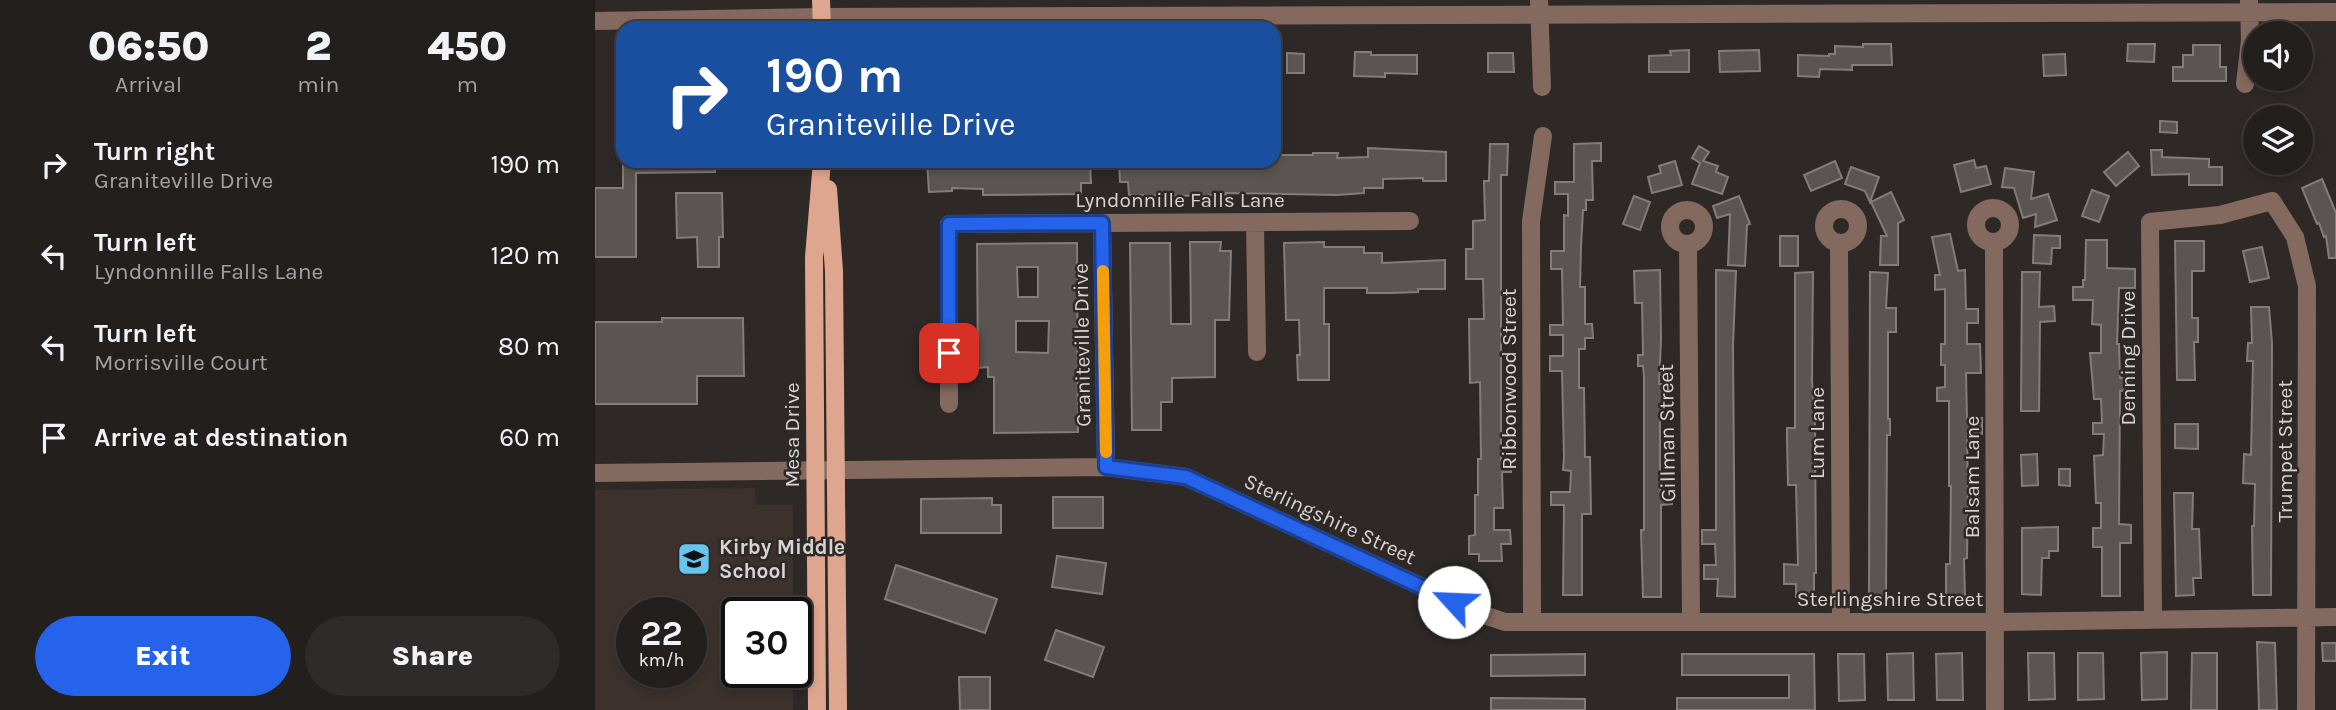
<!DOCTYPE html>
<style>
:root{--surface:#221f1d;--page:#2e2c2a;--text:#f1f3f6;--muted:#a2a2a4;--line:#3f3d3b;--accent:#2563eb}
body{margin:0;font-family:Karla,sans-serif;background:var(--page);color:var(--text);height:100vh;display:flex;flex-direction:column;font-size:26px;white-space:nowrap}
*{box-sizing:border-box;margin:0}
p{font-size:23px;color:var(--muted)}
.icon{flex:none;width:38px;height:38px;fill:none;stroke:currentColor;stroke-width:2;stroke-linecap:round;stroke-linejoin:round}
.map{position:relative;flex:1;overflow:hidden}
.drawer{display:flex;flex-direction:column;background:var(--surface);width:595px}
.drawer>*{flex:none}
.top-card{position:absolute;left:21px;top:21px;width:665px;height:147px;border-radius:21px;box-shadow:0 4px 10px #0003,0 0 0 2px var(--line);background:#1a4fa0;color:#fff;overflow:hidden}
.buttons{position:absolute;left:1648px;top:21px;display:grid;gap:14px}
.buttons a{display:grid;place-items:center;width:70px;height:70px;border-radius:50%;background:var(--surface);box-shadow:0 4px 10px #0003,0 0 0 2px var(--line);font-size:35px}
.speed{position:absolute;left:21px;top:597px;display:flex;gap:14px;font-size:35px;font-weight:700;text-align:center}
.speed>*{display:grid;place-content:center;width:91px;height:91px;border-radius:50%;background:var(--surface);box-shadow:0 4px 10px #0003,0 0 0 2px var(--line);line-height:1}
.speed small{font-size:18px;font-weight:400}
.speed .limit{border:4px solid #111;border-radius:10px;background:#fff;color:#111}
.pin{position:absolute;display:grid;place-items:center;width:60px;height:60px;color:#fff;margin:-30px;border-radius:14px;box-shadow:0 4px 10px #0006}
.me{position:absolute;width:77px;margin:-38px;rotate:295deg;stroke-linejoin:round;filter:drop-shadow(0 0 5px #0008)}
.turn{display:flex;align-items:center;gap:24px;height:147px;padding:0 35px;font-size:32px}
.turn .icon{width:91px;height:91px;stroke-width:2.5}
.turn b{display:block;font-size:49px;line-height:60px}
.eta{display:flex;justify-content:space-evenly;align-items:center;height:119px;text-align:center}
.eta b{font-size:42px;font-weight:800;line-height:49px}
.button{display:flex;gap:14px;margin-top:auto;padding:14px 35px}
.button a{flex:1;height:80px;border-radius:42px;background:var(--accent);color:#fff;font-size:28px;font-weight:800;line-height:80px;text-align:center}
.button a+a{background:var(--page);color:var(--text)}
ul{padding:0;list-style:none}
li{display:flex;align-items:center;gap:21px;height:91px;padding:0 35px}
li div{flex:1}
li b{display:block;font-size:26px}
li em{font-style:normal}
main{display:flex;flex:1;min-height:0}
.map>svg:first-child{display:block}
.built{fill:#3c312d;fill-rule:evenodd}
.building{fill:#5a5552;stroke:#827c7a;stroke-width:2;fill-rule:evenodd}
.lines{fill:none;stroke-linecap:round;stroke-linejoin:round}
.minor{stroke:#84695e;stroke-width:18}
.major{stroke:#dfa68f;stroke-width:18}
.route-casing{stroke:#184099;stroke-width:18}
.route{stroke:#2563eb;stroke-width:12}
.slow{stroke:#f59e0b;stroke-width:12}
.labels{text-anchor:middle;stroke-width:5;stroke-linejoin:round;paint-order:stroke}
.street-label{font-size:21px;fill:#d7d4d3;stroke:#2e2927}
.poi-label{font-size:21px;font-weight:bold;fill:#d7d4d3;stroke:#2e2927;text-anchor:start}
</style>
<main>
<section class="drawer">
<div class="eta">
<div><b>06:50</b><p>Arrival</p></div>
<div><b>2</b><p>min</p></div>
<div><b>450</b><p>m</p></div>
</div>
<ul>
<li><svg class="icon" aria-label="right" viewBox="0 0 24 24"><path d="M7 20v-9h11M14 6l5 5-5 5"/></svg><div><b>Turn right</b><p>Graniteville Drive</p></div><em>190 m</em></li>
<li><svg class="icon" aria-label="left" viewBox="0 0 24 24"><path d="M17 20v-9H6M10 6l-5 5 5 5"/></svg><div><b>Turn left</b><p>Lyndonnille Falls Lane</p></div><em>120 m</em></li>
<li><svg class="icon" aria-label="left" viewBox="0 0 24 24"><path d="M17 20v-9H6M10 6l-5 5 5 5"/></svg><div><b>Turn left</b><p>Morrisville Court</p></div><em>80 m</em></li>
<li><svg class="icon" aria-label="arrive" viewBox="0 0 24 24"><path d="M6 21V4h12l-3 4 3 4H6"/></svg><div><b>Arrive at destination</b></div><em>60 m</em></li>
</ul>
<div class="button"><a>Exit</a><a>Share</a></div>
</section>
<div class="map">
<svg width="1741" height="710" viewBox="0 0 1741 710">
<rect width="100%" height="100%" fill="#2e2927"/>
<path class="built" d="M160,488L161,505H198V612H142V672H198V710H0V490ZM37,612H96V672H37Z"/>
<path class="building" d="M1268,44H1296L1297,65H1257V70L1225,69L1224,77L1203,76V55L1234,56V54H1240V46L1268,47Z
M1533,44H1560L1559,62L1532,61Z
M1598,45H1625V67H1631V81H1578V67H1588V55H1598Z
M1094,50V72H1054V56L1076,55L1075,51Z
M1164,50L1165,71L1125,72L1124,51Z
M760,52H776V55H822V74L790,73V77L759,76Z
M692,53L709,54V73H692Z
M893,53H918L919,72H893Z
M1470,54L1471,75L1449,76L1448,55Z
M1565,121L1582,122V133L1565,132Z
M1006,143V161H997L998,200H991V210H988L986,246L985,287H990V324H997L998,338H990V349H984V388H989L990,457H995L996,514H987V595H968L969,505H956V492H975L976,471L968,470L969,457L967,371H955V356H968V335H955V325H968L967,269H956V251H969V215L973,216V194H960V182H979V144Z
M895,144H913L912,175H906V460H917L916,472H907L908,508H899V530H915L916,544H906L907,561H884V554H874V536L880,535V495H883V459H886L885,382L875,383L874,319H889L888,279H871V249H878V221L890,220L889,181H894Z
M1104,146L1114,152L1108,161L1123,166L1121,172L1133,177L1127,194L1097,184L1105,163L1097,158Z
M773,148L851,152V181H828V178L788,179V188H769V193L742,195L631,193V195L573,196L534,195L533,182H525L524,161H679V155H718V153H743L742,158L773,157Z
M1556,150H1567V157L1614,159V167H1627V185H1594V174L1557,175Z
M1533,152L1544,166L1521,186L1509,172Z
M1379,160L1381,168L1391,166L1396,184L1366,192L1359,165Z
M28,161H120V172L41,173V257H0V188H28Z
M332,161H413V163L468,161V164H495L496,183H486V194L388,195V189L357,188V191L334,192Z
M1080,161L1087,185L1057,193L1053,177L1066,173L1064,166Z
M1240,161L1247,178L1216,191L1209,175Z
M1256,167L1284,177L1275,202L1270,191L1250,184Z
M1410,168L1439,172L1436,199L1453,194L1462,220L1440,227L1441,214L1428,218L1419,188L1407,187Z
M1727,179L1741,213V258H1734L1731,236L1729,237L1724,223L1722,224L1707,188Z
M1497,190L1514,196L1504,222L1487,216Z
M1296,192L1309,220L1303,223V265H1285L1286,236H1292L1276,202Z
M81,193H127L128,237H124V267H103L102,237L82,238Z
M1039,196L1055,202L1045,230L1028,224Z
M1144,196L1155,224L1152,225L1150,266L1133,265L1135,214L1122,218L1118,206Z
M1355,234L1363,271L1370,270L1371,309H1383V323H1372V344H1385L1386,373H1371L1372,418H1387V434L1372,433L1373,493L1372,558L1369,559L1370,596L1351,597V564H1355L1356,486H1354V401H1342V388L1350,387V365H1346V344H1350V289L1340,290V275H1345L1337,237Z
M1439,235L1465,236V248H1457L1456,264L1438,263Z
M1185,236H1203V266H1185Z
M1491,240H1512V268L1540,269V288H1524L1522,344H1524L1525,378H1535L1536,390L1525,391L1524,524L1536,525V543H1525V596H1507V547H1498V528H1506V503H1501L1499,456L1508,455L1509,434H1498V423H1507L1506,399H1499L1495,353H1506V325L1497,324L1498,300H1478V287H1488V280H1490Z
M1580,241H1609V271H1597V318H1603V342H1599L1600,380H1582Z
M595,242H626L625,251H636L634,320H620V377L577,378V402H566V430H537L535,243H575L576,324H596Z
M729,242V247H769V253H787V263L850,260V289H823V292L796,293H772V288H729V324H734V380H703L702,355H705L704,320H691L689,243Z
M482,243L483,432L399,433V377H393V367L383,368L382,244ZM422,267H443V297H423ZM421,321H454L453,353L421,352Z
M1667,247L1674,278L1655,282L1648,251Z
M1065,270L1066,340L1064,384H1067V411L1065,412V493L1077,492V504L1066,505V597H1048L1046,530H1049V376L1048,366H1043V355H1048L1047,303H1040L1039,271Z
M1121,270L1141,271L1138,346L1140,597L1122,596L1123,579H1109V565H1121L1120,544H1107V530H1121Z
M1218,272L1217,381L1220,419L1221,573H1219V597H1201V584H1189V564L1203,565L1201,485H1193L1192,438V428H1200V273Z
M1275,272L1293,273L1291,308H1301V332H1293V419H1295V435H1292L1291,596H1274Z
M1427,272H1445L1444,307L1459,306L1460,321L1445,322L1444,411H1426Z
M1656,307H1674L1677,343L1676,595H1658L1657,526H1659L1660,484L1648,483L1649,454L1656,455L1658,361H1652L1653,343H1657Z
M67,318H148L149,376H102V404H0V322H67Z
M1580,424H1603V449L1580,448Z
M1442,454L1443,485L1427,486L1426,455Z
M1464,469H1475V486L1464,485Z
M1579,493H1598L1597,529H1604L1606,578H1598L1599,595L1581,596Z
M458,497H508V528H458Z
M397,498V505H406V533H326V499Z
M1463,527V551H1454V558H1447L1446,595L1427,594V528Z
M462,556L511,563L507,594L457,587Z
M301,565L402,599L390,633L290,599Z
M461,630L509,647L498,677L450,660Z
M1662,642L1680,643L1682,710H1664Z
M1727,643H1741V661H1728Z
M1572,652V699L1547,700L1546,653Z
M1318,653L1319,700H1293L1292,654Z
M1367,653L1368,700H1342L1341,654Z
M1433,653H1459L1460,699L1434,700Z
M1483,653H1508L1509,699L1483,700Z
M1597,653H1622V710H1596Z
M990,654V675L896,676V655Z
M1087,654H1219L1220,710H1082V698H1194V675H1087Z
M1243,654H1269L1270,700L1244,701Z
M364,677H395V710H365Z
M896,698L990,699V710H896Z"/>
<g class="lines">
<path class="minor" d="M944,0L947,87
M0,21L227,17L1741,12
M1650,84L1655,40L1654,0
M1381 225a17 17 0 1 1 34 0a17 17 0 1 1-34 0Z
M1229 226a17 17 0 1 1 34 0a17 17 0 1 1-34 0Z
M1075 227a17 17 0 1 1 34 0a17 17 0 1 1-34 0Z
M660,222L662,352
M507,223L511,467
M1244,244L1246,622
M1399,244L1400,710
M1093,245L1096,621
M354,404V224L815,221
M0,473L511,467L591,477L883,613L910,622H1400L1741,617
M1558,619L1555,222L1625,215L1677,201L1700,237L1712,286L1711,710
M937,622L936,221L948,136"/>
<path class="major" d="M226,0L227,28
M233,189L239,271L243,710
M222,710L219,257L227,161"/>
</g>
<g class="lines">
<defs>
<path id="route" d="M354,353V224L507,223L511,467L591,477L859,602"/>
</defs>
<use href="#route" class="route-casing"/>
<use href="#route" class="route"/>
<path class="slow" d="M508,271L511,452"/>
</g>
<defs>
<symbol id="school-square" viewBox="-11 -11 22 22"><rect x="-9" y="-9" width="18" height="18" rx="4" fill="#65c5ee" stroke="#2e2927"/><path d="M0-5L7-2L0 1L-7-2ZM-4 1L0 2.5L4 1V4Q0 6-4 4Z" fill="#111"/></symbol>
</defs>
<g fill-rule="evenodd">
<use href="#school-square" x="80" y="540" width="38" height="38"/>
</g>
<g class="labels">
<g class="street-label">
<text x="585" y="207">Lyndonnille Falls Lane</text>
<text transform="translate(487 345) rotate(-91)" y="7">Graniteville Drive</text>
<text transform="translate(1533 358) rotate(-90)" y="7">Denning Drive</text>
<text transform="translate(914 379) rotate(-90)" y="7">Ribbonwood Street</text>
<text transform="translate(1072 433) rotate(-91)" y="7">Gillman Street</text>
<text transform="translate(1222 433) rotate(-90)" y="7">Lum Lane</text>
<text transform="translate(197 435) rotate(-90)" y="7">Mesa Drive</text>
<text transform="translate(1690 451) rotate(-90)" y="7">Trumpet Street</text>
<text transform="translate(1377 477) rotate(-90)" y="7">Balsam Lane</text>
<text transform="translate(735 519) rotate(25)" y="7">Sterlingshire Street</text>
<text x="1295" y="606">Sterlingshire Street</text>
</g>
<g class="poi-label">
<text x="124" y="554">Kirby Middle<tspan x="124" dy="24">School</tspan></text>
</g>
</g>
</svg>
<div class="buttons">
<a><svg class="icon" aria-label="sound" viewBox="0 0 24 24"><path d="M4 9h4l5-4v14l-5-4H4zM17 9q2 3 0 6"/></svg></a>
<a><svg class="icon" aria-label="layers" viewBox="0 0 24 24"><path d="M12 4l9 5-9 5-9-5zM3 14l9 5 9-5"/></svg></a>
</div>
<div class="speed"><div>22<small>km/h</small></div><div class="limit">30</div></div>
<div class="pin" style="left:354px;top:353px;background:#d93025"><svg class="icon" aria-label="arrive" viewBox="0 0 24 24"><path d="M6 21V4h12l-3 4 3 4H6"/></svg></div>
<svg class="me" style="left:859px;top:602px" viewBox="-20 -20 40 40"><circle r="19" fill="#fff"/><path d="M0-13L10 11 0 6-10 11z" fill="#2563eb"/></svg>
<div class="top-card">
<div class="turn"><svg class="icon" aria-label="right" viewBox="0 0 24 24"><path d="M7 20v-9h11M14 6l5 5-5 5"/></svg><div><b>190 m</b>Graniteville Drive</div></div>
</div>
</div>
</main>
